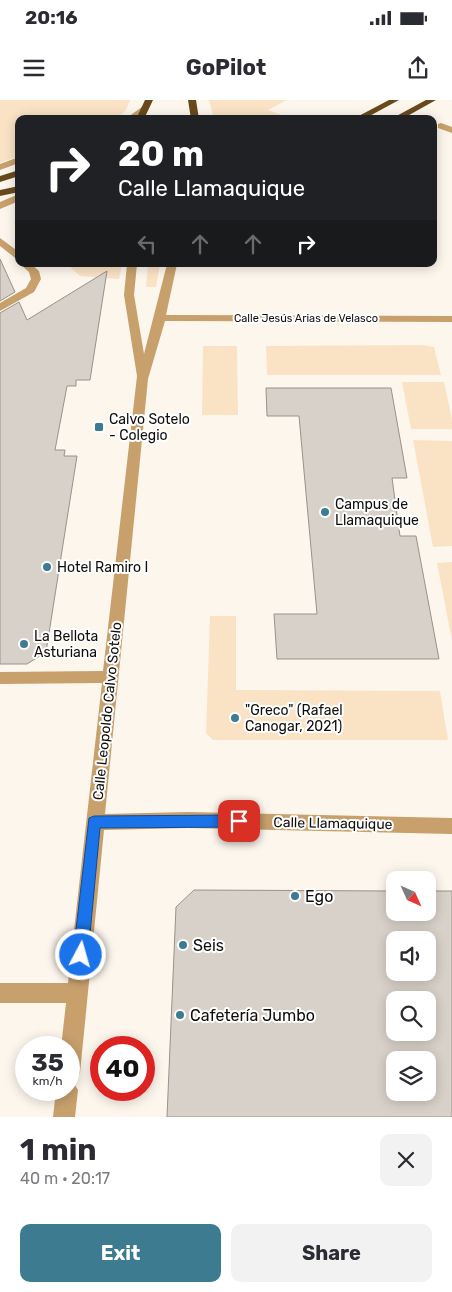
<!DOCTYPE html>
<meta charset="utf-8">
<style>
:root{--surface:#fff;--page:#f2f2f3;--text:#2b2b33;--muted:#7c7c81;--accent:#3d7b91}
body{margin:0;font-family:Rubik,sans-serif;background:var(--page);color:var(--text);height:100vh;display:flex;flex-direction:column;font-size:19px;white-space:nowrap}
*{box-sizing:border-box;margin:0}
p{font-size:16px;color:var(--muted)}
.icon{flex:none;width:28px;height:28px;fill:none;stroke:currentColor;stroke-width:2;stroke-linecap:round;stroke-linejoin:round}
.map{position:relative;height:1017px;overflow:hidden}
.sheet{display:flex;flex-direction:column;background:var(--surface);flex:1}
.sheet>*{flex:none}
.banner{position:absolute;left:15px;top:15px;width:422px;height:152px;border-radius:10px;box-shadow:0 2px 12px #0003;background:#202124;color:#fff;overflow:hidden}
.needle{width:32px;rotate:135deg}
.fabs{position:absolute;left:386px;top:771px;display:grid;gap:10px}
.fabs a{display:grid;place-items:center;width:50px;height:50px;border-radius:10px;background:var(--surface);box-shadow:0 2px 12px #0003;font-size:25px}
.speed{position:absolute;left:15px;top:936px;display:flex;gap:10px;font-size:25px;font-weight:700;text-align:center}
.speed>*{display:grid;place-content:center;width:65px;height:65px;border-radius:50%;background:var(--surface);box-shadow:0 2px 12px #0003;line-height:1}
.speed small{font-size:12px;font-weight:400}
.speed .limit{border:8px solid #d22;background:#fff;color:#111}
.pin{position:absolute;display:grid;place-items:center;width:42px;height:42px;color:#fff;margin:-21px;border-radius:10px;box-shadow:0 2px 8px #0006}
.me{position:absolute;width:55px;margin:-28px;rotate:6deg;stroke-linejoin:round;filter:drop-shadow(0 0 4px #0008)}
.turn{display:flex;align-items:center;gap:18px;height:105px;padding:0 20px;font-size:22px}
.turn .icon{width:65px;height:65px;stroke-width:2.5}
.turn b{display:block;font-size:35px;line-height:42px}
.lanes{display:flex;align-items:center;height:48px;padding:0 20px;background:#0003;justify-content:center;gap:25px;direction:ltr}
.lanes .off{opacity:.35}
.round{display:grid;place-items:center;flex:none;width:52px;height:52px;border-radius:10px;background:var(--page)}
.overview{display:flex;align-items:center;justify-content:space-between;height:85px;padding:0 20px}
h1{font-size:30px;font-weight:700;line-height:38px}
.action{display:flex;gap:10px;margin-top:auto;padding:10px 20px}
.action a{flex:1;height:58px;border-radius:10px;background:var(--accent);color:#fff;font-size:20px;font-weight:700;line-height:58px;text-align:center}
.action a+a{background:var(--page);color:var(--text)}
.status{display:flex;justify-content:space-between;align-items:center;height:35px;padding:0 25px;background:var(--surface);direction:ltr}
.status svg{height:14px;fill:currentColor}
header{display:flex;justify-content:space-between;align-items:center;height:65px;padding:0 20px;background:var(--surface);font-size:22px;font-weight:700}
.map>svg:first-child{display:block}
.green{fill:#fae3c5}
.building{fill:#d8d1c9;stroke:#98928a;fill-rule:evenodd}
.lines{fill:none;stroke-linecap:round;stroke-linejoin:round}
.minor{fill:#c7a06c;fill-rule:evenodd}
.highway{fill:#68491c;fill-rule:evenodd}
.route{fill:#1a73e8;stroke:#114b97}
.poi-dot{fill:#3d7b91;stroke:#fff;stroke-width:2}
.labels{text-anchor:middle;stroke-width:4;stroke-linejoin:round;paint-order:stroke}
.far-street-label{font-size:11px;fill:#100e0b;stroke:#fff}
.poi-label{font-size:14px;fill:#100e0b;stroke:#fff;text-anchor:start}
.street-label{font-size:14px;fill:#100e0b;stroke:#fff}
.near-poi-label{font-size:16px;fill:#100e0b;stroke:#fff;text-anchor:start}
</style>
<div class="status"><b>20:16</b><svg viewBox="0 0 49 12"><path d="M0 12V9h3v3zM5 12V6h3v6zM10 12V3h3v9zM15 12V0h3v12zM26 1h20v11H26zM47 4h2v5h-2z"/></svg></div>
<header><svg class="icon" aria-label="menu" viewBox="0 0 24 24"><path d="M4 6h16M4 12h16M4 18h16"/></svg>GoPilot<svg class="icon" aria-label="share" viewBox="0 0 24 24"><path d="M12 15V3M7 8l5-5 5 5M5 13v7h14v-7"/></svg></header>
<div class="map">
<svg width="452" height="1017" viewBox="0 0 452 1017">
<rect width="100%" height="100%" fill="#fdf6ed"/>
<path class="green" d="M0,0H130L126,10L116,19H19V56L0,63Z
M209,0H287L268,10L293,19H214Z
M67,164H122L119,179L80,176Z
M148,164H160L156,187H146Z
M423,245L434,247L441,275H267L266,246Z
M203,246H237L238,315H202Z
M402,282H444L452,319V329H411Z
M413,340L452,341V446L433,447Z
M452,462V541L437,463Z
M210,516H236V590L440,591L448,640H213L206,633Z"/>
<path class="building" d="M0,159L15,192L0,201Z
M107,171L90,280H76V286H67L55,350H65L64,356H77L46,552L27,564H0V213L19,202L27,220Z
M266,288H391L407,378H392L400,436H416L439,559H277L274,514H317L299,316H267Z
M194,790L395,791V812H428V791H452V1017H167L176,807ZM395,840H428V872H395ZM395,900H428V932H395ZM395,960H428V992H395Z"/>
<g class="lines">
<path class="minor" d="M142,7L149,9L135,19H125Z
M441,23L452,27V33L438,28V24Z
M19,57V63L0,70V64Z
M19,94V101L0,109V102Z
M0,138L19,152V161L0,146Z
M20,164H31L39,171L41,179L34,192L0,211V203L26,188L31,179L29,172Z
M127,164H137L134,195L144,254L167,164H177L166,215L452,216V222L165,221L148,279L105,714L188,712L452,718V734L188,728L104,730L80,973L77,981L73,982L78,990L75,1017H53L56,990H69V948H61L66,903H0V883H68L102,583L0,584V572L103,571L137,276L124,195Z"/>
<path class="highway" d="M145,0H153L144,19H136Z
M188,0H196L199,19H191Z
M389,0H399L364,19H353Z
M426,0H436L402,19H391Z
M19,70V76L0,82V76Z
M19,86V92L0,96V90Z"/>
</g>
<path class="route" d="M239,715L244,717L246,721L244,725L239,727L100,728L88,855L86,860L81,862L76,860L73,855L89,718L94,716Z"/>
<g class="poi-dot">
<rect x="94" y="322" width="10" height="10" rx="2.5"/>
<circle cx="325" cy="412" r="5"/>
<circle cx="47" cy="467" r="5"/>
<circle cx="24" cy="544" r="5"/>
<circle cx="235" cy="618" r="5"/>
<circle cx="295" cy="796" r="5"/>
<circle cx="183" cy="845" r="5"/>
<circle cx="180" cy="915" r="5"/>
</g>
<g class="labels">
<g class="far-street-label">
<text x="306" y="222">Calle Jesús Arias de Velasco</text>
</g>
<g class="poi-label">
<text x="109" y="324">Calvo Sotelo<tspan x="109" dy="16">- Colegio</tspan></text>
<text x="335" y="409">Campus de<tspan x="335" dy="16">Llamaquique</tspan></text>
<text x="57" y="472">Hotel Ramiro I</text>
<text x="34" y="541">La Bellota<tspan x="34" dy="16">Asturiana</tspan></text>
<text x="245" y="615">"Greco" (Rafael<tspan x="245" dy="16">Canogar, 2021)</tspan></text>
</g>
<g class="street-label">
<text transform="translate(107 611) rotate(-84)" y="5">Calle Leopoldo Calvo Sotelo</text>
<text transform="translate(333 723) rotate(1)" y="5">Calle Llamaquique</text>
</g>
<g class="near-poi-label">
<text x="305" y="802">Ego</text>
<text x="193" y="851">Seis</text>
<text x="190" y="921">Cafetería Jumbo</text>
</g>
</g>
</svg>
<div class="fabs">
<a><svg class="needle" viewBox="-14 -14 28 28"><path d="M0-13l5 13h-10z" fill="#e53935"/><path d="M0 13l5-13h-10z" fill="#7c7c81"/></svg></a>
<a><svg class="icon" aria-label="sound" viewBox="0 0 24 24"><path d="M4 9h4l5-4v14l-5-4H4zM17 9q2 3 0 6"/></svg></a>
<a><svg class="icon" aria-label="search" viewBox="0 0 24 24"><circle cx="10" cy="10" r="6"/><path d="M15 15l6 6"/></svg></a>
<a><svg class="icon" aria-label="layers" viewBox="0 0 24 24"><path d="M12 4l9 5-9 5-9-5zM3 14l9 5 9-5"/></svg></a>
</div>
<div class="speed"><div>35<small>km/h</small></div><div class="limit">40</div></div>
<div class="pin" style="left:239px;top:721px;background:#d93025"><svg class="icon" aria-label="arrive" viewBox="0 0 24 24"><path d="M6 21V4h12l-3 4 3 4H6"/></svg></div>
<svg class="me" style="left:81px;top:855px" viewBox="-20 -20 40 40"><circle r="17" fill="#1a73e8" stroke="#fff" stroke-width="3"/><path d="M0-11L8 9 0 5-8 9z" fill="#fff"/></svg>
<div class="banner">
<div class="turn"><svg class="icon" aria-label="right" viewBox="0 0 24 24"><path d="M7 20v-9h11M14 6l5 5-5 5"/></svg><div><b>20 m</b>Calle Llamaquique</div></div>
<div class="lanes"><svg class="icon off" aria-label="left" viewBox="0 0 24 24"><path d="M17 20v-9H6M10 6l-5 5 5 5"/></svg><svg class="icon off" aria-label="ahead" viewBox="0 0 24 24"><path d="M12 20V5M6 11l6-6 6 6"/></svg><svg class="icon off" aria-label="ahead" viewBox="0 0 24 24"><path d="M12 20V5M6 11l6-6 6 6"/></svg><svg class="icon" aria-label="right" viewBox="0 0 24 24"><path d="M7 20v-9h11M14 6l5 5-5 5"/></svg></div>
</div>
</div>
<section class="sheet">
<div class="overview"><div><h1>1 min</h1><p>40 m · 20:17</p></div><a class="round"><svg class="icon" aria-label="close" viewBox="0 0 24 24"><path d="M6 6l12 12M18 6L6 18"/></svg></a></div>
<div class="action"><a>Exit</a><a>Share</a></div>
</section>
